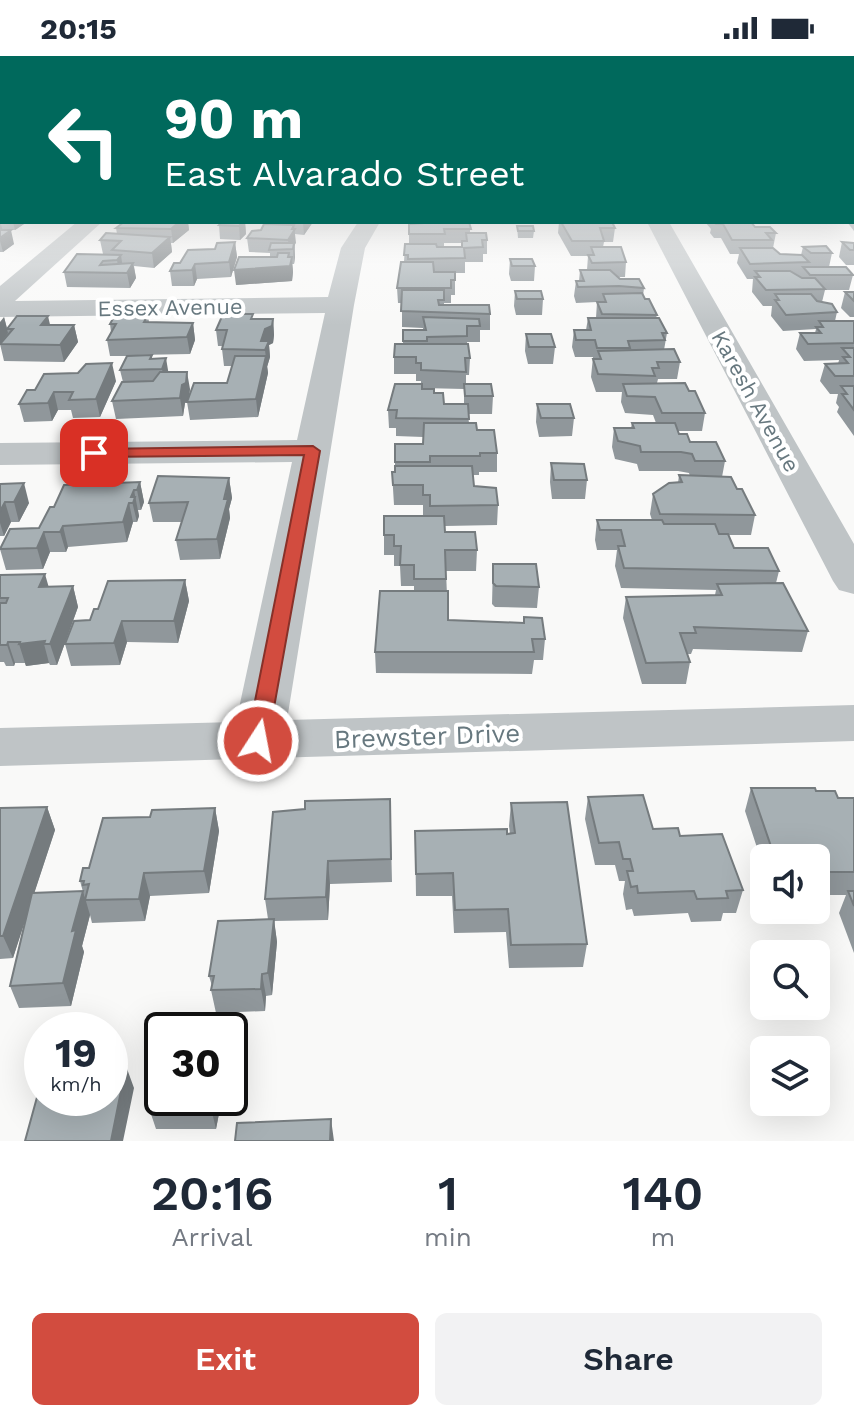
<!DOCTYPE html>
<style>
:root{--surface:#fff;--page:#f2f2f3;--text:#1f2937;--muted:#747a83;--accent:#d24c3f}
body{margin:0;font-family:"Work Sans",sans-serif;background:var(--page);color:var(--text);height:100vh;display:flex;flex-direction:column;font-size:30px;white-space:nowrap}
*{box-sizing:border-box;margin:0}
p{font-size:26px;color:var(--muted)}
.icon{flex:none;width:44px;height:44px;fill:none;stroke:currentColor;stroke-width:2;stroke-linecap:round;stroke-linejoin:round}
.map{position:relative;height:1085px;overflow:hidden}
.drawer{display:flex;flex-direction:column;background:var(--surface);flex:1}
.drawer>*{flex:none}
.hud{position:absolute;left:0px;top:0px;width:854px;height:168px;box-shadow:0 8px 32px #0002;background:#00695c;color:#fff;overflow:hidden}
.tools{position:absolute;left:750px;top:788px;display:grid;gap:16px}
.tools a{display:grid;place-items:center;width:80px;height:80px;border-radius:12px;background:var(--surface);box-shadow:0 8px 32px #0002;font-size:40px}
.speed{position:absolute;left:24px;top:956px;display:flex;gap:16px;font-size:40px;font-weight:700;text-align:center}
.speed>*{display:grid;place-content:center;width:104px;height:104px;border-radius:50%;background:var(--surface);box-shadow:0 8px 32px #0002;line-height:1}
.speed small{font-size:20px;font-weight:400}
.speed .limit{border:4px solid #111;border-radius:12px;background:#fff;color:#111}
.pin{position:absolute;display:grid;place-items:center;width:68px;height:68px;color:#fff;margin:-34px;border-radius:16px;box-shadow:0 4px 12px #0006}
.me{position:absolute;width:88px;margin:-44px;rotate:11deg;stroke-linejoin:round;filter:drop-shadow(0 0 6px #0008)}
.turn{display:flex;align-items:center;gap:28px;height:168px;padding:0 32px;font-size:36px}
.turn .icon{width:104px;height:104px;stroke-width:2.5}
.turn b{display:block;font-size:56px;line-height:68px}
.eta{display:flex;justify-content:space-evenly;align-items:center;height:136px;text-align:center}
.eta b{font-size:48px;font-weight:600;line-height:56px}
.primary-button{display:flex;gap:16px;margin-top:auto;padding:16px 32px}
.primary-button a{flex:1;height:92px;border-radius:12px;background:var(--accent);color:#fff;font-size:32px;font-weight:600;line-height:92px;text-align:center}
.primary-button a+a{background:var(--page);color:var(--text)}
.status{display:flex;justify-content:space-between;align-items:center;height:56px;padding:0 40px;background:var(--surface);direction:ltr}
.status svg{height:22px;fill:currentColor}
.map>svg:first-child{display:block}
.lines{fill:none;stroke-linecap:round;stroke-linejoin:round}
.minor{fill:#bfc4c6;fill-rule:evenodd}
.wall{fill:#90979b;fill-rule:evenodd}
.shaded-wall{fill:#757b7e}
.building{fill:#a7b0b4;stroke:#757b7e;stroke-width:2}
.route{fill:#d24c3f;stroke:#883129;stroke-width:2}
.labels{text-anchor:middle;stroke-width:8;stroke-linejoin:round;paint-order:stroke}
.far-street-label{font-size:22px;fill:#67787f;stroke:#fff}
.street-label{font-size:26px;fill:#67787f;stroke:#fff}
</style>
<div class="status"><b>20:15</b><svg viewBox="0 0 49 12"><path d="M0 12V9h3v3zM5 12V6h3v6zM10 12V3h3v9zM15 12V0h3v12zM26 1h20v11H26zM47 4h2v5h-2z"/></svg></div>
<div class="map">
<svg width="854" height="1085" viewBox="0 0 854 1085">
<rect width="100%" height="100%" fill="#f9f9f8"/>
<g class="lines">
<path class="minor" d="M77,166H102L15,245L328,241L341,192L358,166H380L365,192L354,249L287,664L854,649V685L0,710V672L236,666L292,406L0,409V387L297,384L325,257L0,261V230Z
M647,166H669L854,488V538L839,534L833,525Z"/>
</g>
<path class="wall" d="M852,117H854V136H852Z
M2,132V166H44L43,167L27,166L15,174L3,173L14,188L3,196H0V133Z
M852,148H854V175L847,166H852Z
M124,166H198L196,167H188L189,174L173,187H171L172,196L154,212L134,210L136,222L130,232L67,231L64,216L103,198L100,184L117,178L116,172Z
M222,166H262L261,167L245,166L246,178L240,184L220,183L219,169Z
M263,166H313L304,179L295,178V201L294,208H292L293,216L292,225L236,229L270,201V197L249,196L247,182L261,174L263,170Z
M419,166H494V167L470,168V177L487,184V198H483V206H465V217H455V239H451V247H444V249L490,258V274H480V286H467L470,302L469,319H466V328L493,340L492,358H468L469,367L497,397V416H479V419H473L474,430L498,449L497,469L445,470V476L477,494L476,515H446L448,564L523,567L524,561L545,583L543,604H534L532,618L376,617L375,596L414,535V530H401L400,510H394V499H384V479L430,460V459H423V449H394L392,416H395V388H423V381L396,380V372H389L388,354L421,328V325H416V318H394V301L403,288V274H423V272L402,271V247H398L397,232L404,206L405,188H409V168L419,167ZM444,187H462L461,191H444ZM422,332L464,333V348H444L434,337L422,333Z
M532,166H554V167H532Z
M559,166H612L615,172L613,186H604L603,191L626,206L625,221H618L644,232L643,240L657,259L656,262L667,277L664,294L680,306L677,323H658L657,327L689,335L705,357L702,375H678L679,378L725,405L722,421L737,433L755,459L751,479H729L734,492L779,515L776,527L808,575L802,596L693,593L691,598H687L690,606L686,628H642L623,562L626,541L715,539L716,534L621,532L615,510L617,494H597L595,484L597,464H652L650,458L653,438L678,427L679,419L690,420L689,417L678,415H639L637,408L615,403L612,391L614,372H631L632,367H656L653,359L625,357L621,346L622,336H596L591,321L593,301H575L572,291L574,274H586L588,262H596L597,246L576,247L574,240L576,225H579L580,214H587L588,200H571L558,177Z
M705,166H751L755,171L776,177L773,192L780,198L801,199L803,191L832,197L829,211L853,219L849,234H825L822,246L837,256L835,265H854V380L837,356L839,351L836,347L838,338H830L820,325L825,308H838L839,304L804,305L796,293L800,277H815L816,273L783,275L771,260L772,250H763L752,236L753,223H747L737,207L739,198H730L721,182H714L710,177L711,173Z
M759,166H782V168H761Z
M517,170L534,175L533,182H518Z
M235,186L237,201L231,221L197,223L194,230H172L170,215L180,207L215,193Z
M842,186L854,187V209H846L839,201Z
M510,203L535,210L534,225H511L509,218Z
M515,235L543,243L542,259H516L514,250Z
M845,236H854V261H850L841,252Z
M148,259L149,266L193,267L195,284L190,298L137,299H152V303L190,333L189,340L227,327L232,310H224L222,293L223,290H218L216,274L254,263H273L274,279L273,287L269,289L270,301L267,311L268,317L258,361L190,364L187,346L185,347L183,360L116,363L112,345L123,326L120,314L127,300H110L107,284L111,276L110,268Z
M4,261L7,272L50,269H74L78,286L64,306L4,305L0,288Z
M526,278L555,291L553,308H528L525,295Z
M116,325L100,361L73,362L71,354H58L52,365L24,366L19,348L35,334Z
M537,348L574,362L572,380L539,381L536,366Z
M551,407L587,424L585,443H552L550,426Z
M229,422L232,442L229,453L230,462L220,503L180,504L176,484L182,466H153L149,447Z
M140,426L144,446L141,454H138L139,460L137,466H133L127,486L68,491L66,496H50L43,513L6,514L0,493L39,472Z
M0,428L29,447L19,466H11L4,480H0Z
M493,508L539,531L537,552L495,551L492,548Z
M0,519L49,531L73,530L78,551L57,609H50L49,607L26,610L25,607H15L14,610H6L4,606H0Z
M185,524L189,545L178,587L127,586L120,609L71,610L65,588L90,564L98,553Z
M751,732L816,735L838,742H854V897L839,857L846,839H816V802H764V813L745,755Z
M588,741L653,773L680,780L743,834L736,857H723L721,865L691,866L688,857L634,860L632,853L626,854L623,838L625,825H619L615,809H595L585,763Z
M390,743L392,826L330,828L328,864L274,865L277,886L272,939L266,940L265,955L216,957L211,934L212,930L209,920L268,863L265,843Z
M511,747L587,888L583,911L509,912L506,876L454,877L452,840H416L415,775L510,778L509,770Z
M47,751L55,774L34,837L83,835L85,843L80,825L89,812L150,761L215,752L219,775L209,837L150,840L145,865L92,867L90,859L82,890L84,896L71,950L19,952L10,930L26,860L13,902L0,903V752Z
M222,1042L216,1073H156L149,1052Z"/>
<path class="shaded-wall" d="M0,165L4,179L11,174L14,188L3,196L0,185Z
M13,166H27L15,174Z
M179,166H188L189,174L173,187L171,173Z
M242,166H245L246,178L240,184L239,170Z
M303,166H313L304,179Z
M294,169L296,187L294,190L295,201L294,208L293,193H289L288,184Z
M170,181L172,196L154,212L152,197Z
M235,186L237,201L231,221L229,206Z
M289,197L290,210L292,201L293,216L292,225L236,229L234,214L288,201Z
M121,199L123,213L119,217L117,204Z
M133,207L136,222L130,232L127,217Z
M195,208L197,223L194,230L192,214Z
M48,260L52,277L41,269Z
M4,261L8,277L0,288V266Z
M273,263L274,279L273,287L269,289L270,301L267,311L265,294L261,285L265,273Z
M193,267L195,284L190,298L187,281Z
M74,269L78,286L64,306L60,289Z
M266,300L268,317L258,361L256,343Z
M166,302L169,320L165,330L162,313Z
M112,307L116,325L100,361L96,343Z
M187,316L190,333L188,345L185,347L183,360L180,342L182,329Z
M54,336L58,354L52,365L48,347Z
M229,422L232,442L229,453L230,462L220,503L217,483Z
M140,426L144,446L141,454L137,434Z
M24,427L29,447L19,466L14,446Z
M134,434L139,460L137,466L131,441Z
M5,446L11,466L4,480L0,467V455Z
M129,447L133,466L127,486L123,466Z
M63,470L68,491L66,496L60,476Z
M44,476L50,496L43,513L37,492Z
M45,518L51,539L39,531Z
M185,524L189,545L178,587L174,565Z
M73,530L78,551L57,609L50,588Z
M122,565L127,586L120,609L114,587Z
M45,585L44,588L49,607L26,610L19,588Z
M8,586L15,607L14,610L7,589Z
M47,751L55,774L13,902L3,880Z
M215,752L219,775L209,837L204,815Z
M328,805L330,828L328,864L326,841Z
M144,817L150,840L145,865L139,843Z
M83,835L90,859L82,890L84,896L71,950L63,927L72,875Z
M274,863L277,886L272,939L268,917Z
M262,918L266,940L265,955L261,933Z
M126,1010L134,1032L123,1085H111Z
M213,1042H222L216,1073L211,1052Z
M331,1063L334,1085H330Z"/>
<path class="building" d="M0,146H2V160H0Z
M124,166H179L171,173L116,172Z
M222,166H242L239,170L219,169Z
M440,166H469L471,173H444L445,178H409V168Z
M561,166H612L615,172H600L604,185H572Z
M714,166H751L755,171H770L776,177H766L772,184H732L723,168H716Z
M264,168L294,169L292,173H295L288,184L247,182L252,175L261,174Z
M517,170H533L534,175H518Z
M0,174H11L0,182Z
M106,177L170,181L152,197L112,194L121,185L100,184Z
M466,177H486L487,184H482L483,191L464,192L465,202L408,203V199H404L405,188H436L437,191H462V185H467Z
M235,186L229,206L195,208L192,214L170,215L174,207H180L188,194L215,193L217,187Z
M842,186L854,187V194H850Z
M271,187H294L293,193L269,194Z
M826,190L832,197H811L803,191Z
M591,191H621L626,206L592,207L588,199H594Z
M740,192H773L780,198L802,199L809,206L750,208Z
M278,197H289L288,201H292L290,210L234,214L239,201H277Z
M77,198L121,199L117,204L103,205L100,209L133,207L127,217L64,216Z
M510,203H532L535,210H512Z
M401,206H433L434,216H455V224H451V232H397Z
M803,211H846L853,219H810Z
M580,214H610L620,223H639L644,232L619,230L578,231L576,225H584Z
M755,215H790L802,222H815L825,233L766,234L755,221H760Z
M402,234H444V244H438L439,249H489L490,258L401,255Z
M515,235H541L543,243H517Z
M845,236H854V245Z
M642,237L645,243H649L657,259L602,258L597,246H606L603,238Z
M775,238H811L817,245L832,248L837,256L786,259L775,244H779Z
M223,258H253L251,263H273L272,270L265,273L261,285H269L265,294L222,293L227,274H216Z
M115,259H148L144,266L193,267L187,281L107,284L116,268H110Z
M17,260H48L41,269H74L60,289L0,288L13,273H7Z
M423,261L479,263L480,270H467V280L427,281V285H403V274H426Z
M588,262H659L667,277H662L665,284L628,285L630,292H597L595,284H576L574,274H591Z
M819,265H854V287L808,288L800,277H821L816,271H823Z
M526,278H551L555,291H529Z
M395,288H468L470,302H465L466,316L421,314V307H416V301H394Z
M842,292H854V320H835L825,308L848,307L843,301H850Z
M674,293L680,306H657L659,312H652L655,320L598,318L593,303H601L598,295Z
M152,299L150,303L166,302L162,313L120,314L127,300Z
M235,300H266L256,343L187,346L194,327H227Z
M112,307L96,343L69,344L73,336H54L48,347L19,348L27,334H35L44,318L78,317L86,308Z
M160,316H187L186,327L182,329L180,342L112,345L122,326L153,325Z
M685,327L689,335H695L705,357H662L655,341L627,340L623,328Z
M395,328H422V333H434V337H443L444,348H468L469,363L396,362L397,354H388Z
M464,328H491L493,340H465Z
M841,330H854V354L842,338H847Z
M537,348H570L574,362H541Z
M424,367H476L477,374H494L497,397H480V400H430V406H395V388H423Z
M632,367H675L679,378H687L690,386H716L725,405H695L692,398L681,396H641L640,390L618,385L614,372H634Z
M551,407L584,408L587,424H554Z
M395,410H472L474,430L496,432L498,449L430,450V439H423V429H393L392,416H395Z
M679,419L731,421L737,433H742L755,459L660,458L653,438L669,427L682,426Z
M158,420L229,422L224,443H228L217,483L176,484L188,446L149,447Z
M140,426L137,434H134L131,441H135L133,447H129L123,466L63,470L60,476H44L37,492L0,493L10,473L39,472L50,451H54L64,429Z
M24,427L14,446H5L0,455V428Z
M384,460H444L445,476H475L477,494H445L446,523H414V509H400L401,490H394V479H384Z
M597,464H662L664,468H715L719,478H728L734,492H768L779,515L624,512L618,490H625L621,474H600Z
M493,508H536L539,531L496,530L493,527Z
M45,518L39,531L73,530L50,588H44L45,585L19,588L20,586H8L7,589H0V547H6L8,542H0V519Z
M185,524L174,565H122L114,587L65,588L74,565L90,564L94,553H98L108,525Z
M783,527L808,575L694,571L696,577H680L690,606L646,607L626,541L722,539L717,528Z
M380,535H448V564L524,567V561L542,562L545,583H532L534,596H375Z
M751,732H815L816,735H835L838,742H854V816H816V802H775Z
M643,739L653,773L678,772L680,780L722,778L743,834L726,835L728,842L697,843L694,835L638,837L637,830L631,831L627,815H633L630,803H623L619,786L599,787L588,741Z
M390,743L391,803L328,805L326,841L265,843L273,756L305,753V745Z
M567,746L587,888L511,889L508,853L455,854L453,817L416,818L415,775L507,773V778L515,777L511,747Z
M47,751L3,880H0V752Z
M215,752L204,815L144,817L139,843L85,844L89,828L83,829L84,825H80L83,812H89L103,762L150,761L152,754Z
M83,835L72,875L76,874L63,927L10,930L32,837Z
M848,835H854V850Z
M274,863L268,917L262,918L261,933L211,934L214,920H209L218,865Z
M162,997V1042H213L211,1052H149Z
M110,1010H126L111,1085H25L42,1023V1042H110Z
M331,1063L330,1085H235L237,1067Z"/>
<linearGradient id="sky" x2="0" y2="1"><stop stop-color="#94bada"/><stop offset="0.43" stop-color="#fcfcfc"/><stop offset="1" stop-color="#fcfcfc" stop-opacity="0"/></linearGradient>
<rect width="854" height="269" fill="url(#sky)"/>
<path class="route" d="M313,390L320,395L268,685L265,691H250L247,685L304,399L94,401L86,397L94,393Z"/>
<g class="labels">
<g class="far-street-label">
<text transform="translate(170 251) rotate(-1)" y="8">Essex Avenue</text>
<text transform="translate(756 345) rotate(61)" y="8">Karesh Avenue</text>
</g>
<g class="street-label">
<text transform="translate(427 680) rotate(-2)" y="9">Brewster Drive</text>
</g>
</g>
</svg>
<div class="tools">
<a><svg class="icon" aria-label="sound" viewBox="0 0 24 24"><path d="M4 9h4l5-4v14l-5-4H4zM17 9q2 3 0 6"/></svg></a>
<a><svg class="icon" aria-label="search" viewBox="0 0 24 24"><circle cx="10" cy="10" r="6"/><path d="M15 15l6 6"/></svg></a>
<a><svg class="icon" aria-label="layers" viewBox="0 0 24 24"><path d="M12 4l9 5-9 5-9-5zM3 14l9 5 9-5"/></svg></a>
</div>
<div class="speed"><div>19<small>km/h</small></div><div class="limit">30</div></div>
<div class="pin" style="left:94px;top:397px;background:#d93025"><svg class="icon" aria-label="arrive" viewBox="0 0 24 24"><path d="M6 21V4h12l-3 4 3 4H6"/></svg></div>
<svg class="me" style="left:258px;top:685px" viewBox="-20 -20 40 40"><circle r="17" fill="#d24c3f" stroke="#fff" stroke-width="3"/><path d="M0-11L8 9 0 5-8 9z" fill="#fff"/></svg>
<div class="hud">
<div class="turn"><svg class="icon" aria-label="left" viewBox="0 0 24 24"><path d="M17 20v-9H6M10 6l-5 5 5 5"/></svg><div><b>90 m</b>East Alvarado Street</div></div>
</div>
</div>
<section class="drawer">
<div class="eta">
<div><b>20:16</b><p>Arrival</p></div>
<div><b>1</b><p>min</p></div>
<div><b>140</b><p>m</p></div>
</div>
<div class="primary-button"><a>Exit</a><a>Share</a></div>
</section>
